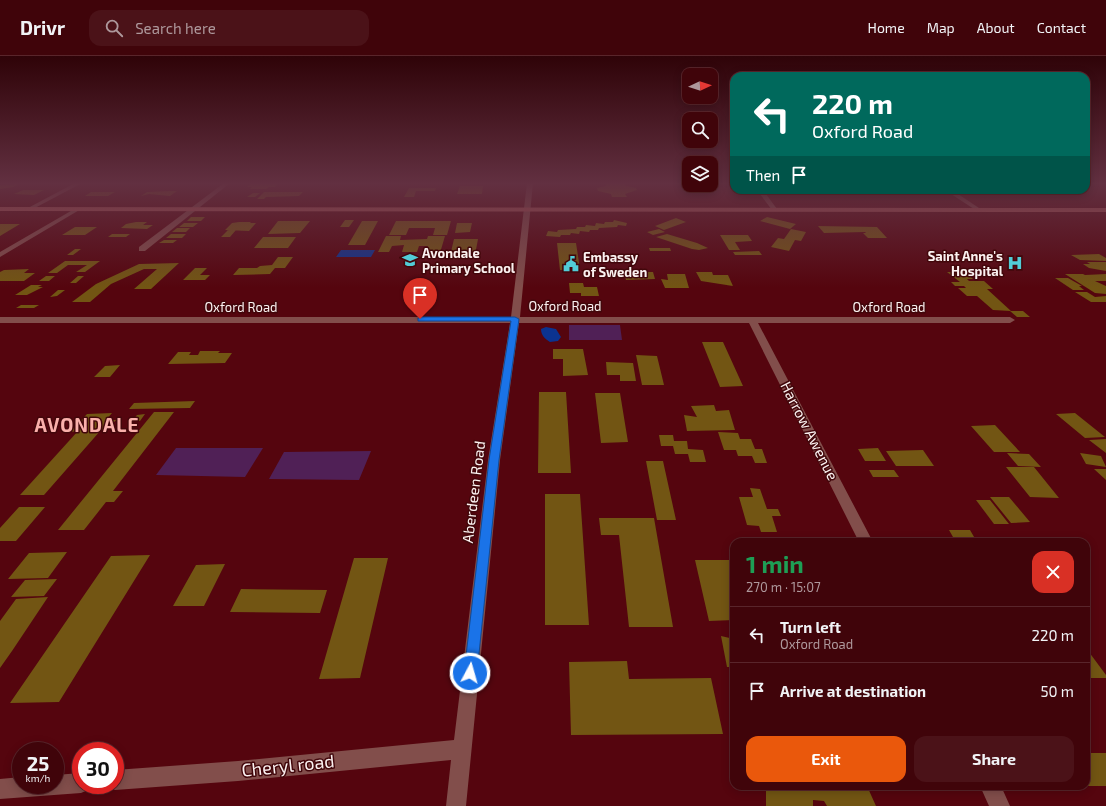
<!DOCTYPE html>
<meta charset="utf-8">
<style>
:root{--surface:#40040a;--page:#4b1218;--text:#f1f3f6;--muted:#ae989c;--line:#59252b;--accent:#ea580c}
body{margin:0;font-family:"Exo 2",sans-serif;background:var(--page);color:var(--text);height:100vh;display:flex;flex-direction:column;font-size:15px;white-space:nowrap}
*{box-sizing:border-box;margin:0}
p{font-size:13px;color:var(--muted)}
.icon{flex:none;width:22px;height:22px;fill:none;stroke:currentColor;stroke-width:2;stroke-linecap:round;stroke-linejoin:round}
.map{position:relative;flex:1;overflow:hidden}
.drawer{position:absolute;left:730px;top:482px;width:360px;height:252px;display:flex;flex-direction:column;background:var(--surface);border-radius:12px;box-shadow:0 2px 10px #0003,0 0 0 1px var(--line)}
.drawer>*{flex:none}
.guide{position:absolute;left:730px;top:16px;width:360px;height:122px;border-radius:12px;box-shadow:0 2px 10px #0003,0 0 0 1px var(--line);background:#00695c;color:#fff;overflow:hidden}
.needle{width:26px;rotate:86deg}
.controls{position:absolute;left:682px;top:12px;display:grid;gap:8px}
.controls a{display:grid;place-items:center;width:36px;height:36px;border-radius:8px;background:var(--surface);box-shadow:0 2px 10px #0003,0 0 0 1px var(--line);font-size:20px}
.speed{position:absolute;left:12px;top:686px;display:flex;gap:8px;font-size:20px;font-weight:700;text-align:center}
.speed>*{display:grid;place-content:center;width:52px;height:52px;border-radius:50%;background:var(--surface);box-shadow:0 2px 10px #0003,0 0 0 1px var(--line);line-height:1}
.speed small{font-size:10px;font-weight:400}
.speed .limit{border:6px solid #d22;background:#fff;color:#111}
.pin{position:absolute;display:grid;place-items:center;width:34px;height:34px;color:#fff;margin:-41px -17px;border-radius:50% 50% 50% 0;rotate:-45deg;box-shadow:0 0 4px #0007}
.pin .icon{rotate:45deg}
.me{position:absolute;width:44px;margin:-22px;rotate:6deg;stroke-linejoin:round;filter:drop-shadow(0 0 3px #0008)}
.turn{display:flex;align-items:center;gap:14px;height:84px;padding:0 16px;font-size:18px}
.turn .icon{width:52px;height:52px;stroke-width:2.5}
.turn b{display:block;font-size:28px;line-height:34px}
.then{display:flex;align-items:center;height:38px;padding:0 16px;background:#0003;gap:8px;font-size:15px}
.round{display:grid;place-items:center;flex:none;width:42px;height:42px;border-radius:12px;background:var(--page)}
.headline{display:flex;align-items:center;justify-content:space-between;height:68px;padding:0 16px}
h1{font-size:24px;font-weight:700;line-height:30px;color:#1e9e55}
.action{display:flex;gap:8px;margin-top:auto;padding:8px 16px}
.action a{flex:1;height:46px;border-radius:12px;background:var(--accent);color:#fff;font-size:16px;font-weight:700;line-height:46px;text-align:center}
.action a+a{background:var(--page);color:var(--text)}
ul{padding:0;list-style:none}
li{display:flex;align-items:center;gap:12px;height:56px;padding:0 16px;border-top:1px solid var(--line)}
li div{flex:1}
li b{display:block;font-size:15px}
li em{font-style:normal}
header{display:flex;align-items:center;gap:24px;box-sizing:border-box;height:56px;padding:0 20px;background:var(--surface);border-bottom:1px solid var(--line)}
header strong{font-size:19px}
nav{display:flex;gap:22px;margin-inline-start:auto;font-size:14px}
.search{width:280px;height:36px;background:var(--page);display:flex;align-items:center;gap:10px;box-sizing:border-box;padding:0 14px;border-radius:12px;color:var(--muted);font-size:15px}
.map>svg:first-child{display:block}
.green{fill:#502056}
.water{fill:#0b3390}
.building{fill:#725513}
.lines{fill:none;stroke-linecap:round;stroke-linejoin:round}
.minor{fill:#824e4b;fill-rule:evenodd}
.secondary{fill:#b35f5c;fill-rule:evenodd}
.route{fill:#1a73e8;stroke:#114b97}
.labels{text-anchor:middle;stroke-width:3;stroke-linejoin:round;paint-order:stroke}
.far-poi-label{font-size:13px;font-weight:bold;fill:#fbf1f0;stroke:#42070b;text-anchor:start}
.far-street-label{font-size:13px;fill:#fbf1f0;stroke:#42070b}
.street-label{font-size:15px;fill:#fbf1f0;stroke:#42070b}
.near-street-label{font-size:18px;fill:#fbf1f0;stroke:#42070b}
.district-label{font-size:19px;font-weight:bold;letter-spacing:1px;fill:#fab0ab;stroke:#42070b}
</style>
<header>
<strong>Drivr</strong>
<div class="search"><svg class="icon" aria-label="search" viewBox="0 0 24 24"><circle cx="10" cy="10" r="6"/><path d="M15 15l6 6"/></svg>Search here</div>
<nav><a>Home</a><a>Map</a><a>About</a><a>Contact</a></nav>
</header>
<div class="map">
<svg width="1106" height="750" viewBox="0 0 1106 750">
<rect width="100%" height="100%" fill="#55050e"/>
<path class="green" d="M569,269H620L622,284H569Z
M176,392H263L245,421L156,419Z
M371,395L359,424L269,423L284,396Z"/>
<path class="water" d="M341,194H375L371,201H336Z
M546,271L556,273L561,281L558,285L550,286C545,283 541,279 541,273Z"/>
<path class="building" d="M258,127H278L275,131H269L266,133H250L252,131H247L250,128Z
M605,127H624L626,130L636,132L637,134L625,138L627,141H612L611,138L598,135L597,132L606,130Z
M19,128L13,131L0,133V129Z
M460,130H483L482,138H457Z
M409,132H436L435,135H416L414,141H404Z
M23,134H44L34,139L14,138Z
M995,134H1012L1010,135L1016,139H1004Z
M168,135H177L170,140L149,138L141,140L147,136Z
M91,136H115L108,140H85Z
M264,136H303L299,140L266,141L264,143H257Z
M253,137H260L255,141H247Z
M191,161H205L201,165H187Z
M767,161L796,168L790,173L760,165Z
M676,162L686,166L664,174L655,170Z
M345,164H354L349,171H340Z
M614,164L627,167L626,170L618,169L617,171L599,172L598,174H590L589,176L580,175L579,178L571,177L570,179H561L560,181L546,180L548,175L557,176L558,174L576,173L577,171H585L586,169L595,170L596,167L604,168L605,166H613Z
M278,165H310L300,177L268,178Z
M362,165H378L365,189H348Z
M396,165H451L447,179H433L435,172H409L406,179H389Z
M136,166H147L143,169H153L147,173L121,172L126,168Z
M239,166H251L250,167H256L249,175L225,174L232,167Z
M184,167H198L193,171H179Z
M457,167H472L470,176L455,177Z
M0,168H20L0,180Z
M818,170L877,171L887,182H868L863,177H866L865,176L824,177Z
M75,171H97L85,179H62Z
M177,172H190L186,176H172Z
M659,173L665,176L653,179L647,176Z
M791,173L806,176L801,185L795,184L789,195L771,191L778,182L784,183Z
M228,174H236L230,181H221Z
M112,178H130L126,181H108Z
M171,178H186L182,182H166Z
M667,178L697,187L708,192L699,194L692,193L656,181Z
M720,179H748L752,185L735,186L740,194H729Z
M386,180H401L400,184L427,183L428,180H445L440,197H425L428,190H419L417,196H402L404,189L392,190L389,196H378Z
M263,181H296L288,192H254Z
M454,183H478L475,199L450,200Z
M164,184H177L173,187H159Z
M557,187H576L580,213L560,214Z
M649,192H670L671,195H650Z
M75,193H81L73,199H67Z
M759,195L762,199H735L733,196Z
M1099,198L1106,202V205L1080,204L1071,199Z
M278,201H293L285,212H275L270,218L233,219L239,212H257L260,210L272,209Z
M65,205H100L85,216H76L87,209H68L57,217H48Z
M1087,206H1106V215L1089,212L1083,208H1090Z
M179,207L151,233H134L157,213H144L111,228L90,246H72L96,228L139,208Z
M195,212H207L200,219H210L205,224H183Z
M29,213L24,217H35L24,225H0V216L4,214Z
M624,216H653L655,223L626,224Z
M696,216H712L713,219H728L733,230L701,225Z
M947,216H966L973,223H967L969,225H984L993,233H987L1011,255L993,254L977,240H967L958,232H966L964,230H955L951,226H960Z
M667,218H685L689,232H665L661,223L668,224Z
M1065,218H1083L1085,219L1106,218V225H1095L1106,230V238L1095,237Z
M46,220H55L49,225H39Z
M78,220H84L76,227H70Z
M1055,222H1068L1082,230H1079L1084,234H1073Z
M569,227H583L584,231H597L599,240H581V237H570Z
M31,229H42L38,231H43L27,239H15Z
M58,234H65L57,240L50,241Z
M1075,236H1087L1095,241L1106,240V246H1091Z
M21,249H39L34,252H16Z
M1010,255H1023L1030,261H1017Z
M702,286H723L743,330L720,331Z
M553,293H583L588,319L563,320V303H553Z
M200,295H220L218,297H232L225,307L168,308L178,296H191L189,299H198Z
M636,299L657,300L664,329H642Z
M606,306L633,307L636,325H620V319H607Z
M120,309L110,321H94L105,310Z
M539,336H566L571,417H538Z
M595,337H620L628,386L601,387Z
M195,345L190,352L129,353L134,347Z
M714,349L716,355L729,354L735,374L687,375L684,359L697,361L691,350Z
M154,356H174L113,435H123L114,446H106L84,474H58Z
M112,357L106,364H116L107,374H101L44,439H20L78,375L70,376L87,358Z
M1075,357L1105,381L1085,382L1056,358Z
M145,358L140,365H132L137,359Z
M995,369L1020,396H994L971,370Z
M718,376L738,377L740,383H751L755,393H762L767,407H755L752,400H738L736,394H724Z
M659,379H673L674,385H687L688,393L703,394L706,406H690L688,398H675L673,390H661Z
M1106,383V397L1089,384Z
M878,392L886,405H865L858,393Z
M923,394L934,410H896L886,395Z
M1007,397L1029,398L1041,411L1018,410Z
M1080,397L1101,400L1106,411L1086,408Z
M646,405H663L676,464H657Z
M1006,411H1034L1059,442L1030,441Z
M1094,413H1106V424Z
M869,414H894L899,421H873Z
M750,432L760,433L767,453H778L781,460H772L777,476H761L759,470L747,469L739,441H753Z
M545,438H580L589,569H545Z
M990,441H1009L1030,466L1011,467Z
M976,444H990L1009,468H994Z
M19,451H45L16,485H0V472Z
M599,462H654L673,571H629L619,479H601Z
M949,474H970L977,486H933L930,481H953Z
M67,496L48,522L8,523L29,497Z
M150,499L59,646L10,647L111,500Z
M354,502H388L360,622L319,623Z
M695,504H730L734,517V564L709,565Z
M225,508L204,550H173L196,509Z
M57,523L44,540L11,541L25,524Z
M241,533L327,534L320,557L230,556Z
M48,541L12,595L0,612V565L16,543Z
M721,580L734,583V611H727Z
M1086,592L1106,619V622H1086Z
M627,605L629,623L711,622L723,678L571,679L569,606Z
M1086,697H1106V730H1086Z
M766,730H867L876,750H827L824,745L813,744V750H766Z"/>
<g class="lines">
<path class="minor" d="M75,127H82L31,154L26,153Z
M224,127H230L145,195H139V191Z
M527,127H533L520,261H1010L1015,264L1010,267H758L873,486H859L749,267H519L500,404L466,750H446L451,704L238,725L115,734L108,731L107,729H115V714L238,705L454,684L488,404L510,267H0V261H511Z
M757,134H763L777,153L776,154H772Z
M945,134H952L982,154L977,155Z
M76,152L81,153L0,201V196Z
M81,717V729H90L88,734L81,737L0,743V723L21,721V729H55V719Z
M980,730H1001L1010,750H989Z"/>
<path class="secondary" d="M0,151L1106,152V156L0,155Z"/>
</g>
<linearGradient id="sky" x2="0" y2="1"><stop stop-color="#2f0308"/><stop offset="0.55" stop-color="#623041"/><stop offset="1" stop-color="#623041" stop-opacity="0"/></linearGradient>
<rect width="1106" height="232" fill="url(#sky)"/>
<path class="route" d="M420,261H515L519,263L499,404L477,617L475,621L470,623L466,621L464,617L489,404L511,265H418V262Z"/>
<defs>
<symbol id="school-bare" viewBox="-9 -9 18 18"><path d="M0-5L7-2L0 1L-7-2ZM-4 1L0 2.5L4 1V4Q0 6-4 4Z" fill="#52ccd6" stroke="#42070b" stroke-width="2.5" paint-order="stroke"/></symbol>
<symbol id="hospital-bare" viewBox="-9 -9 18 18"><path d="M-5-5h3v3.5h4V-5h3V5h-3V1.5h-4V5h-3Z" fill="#52ccd6" stroke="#42070b" stroke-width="2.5" paint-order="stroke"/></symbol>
<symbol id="civic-bare" viewBox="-9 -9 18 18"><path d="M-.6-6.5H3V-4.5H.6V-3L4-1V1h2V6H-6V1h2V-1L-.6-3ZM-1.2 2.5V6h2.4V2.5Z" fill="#52ccd6" stroke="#42070b" stroke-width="2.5" paint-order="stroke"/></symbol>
</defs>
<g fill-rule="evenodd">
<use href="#school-bare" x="399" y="193" width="22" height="22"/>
<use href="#hospital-bare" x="1004" y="196" width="22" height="22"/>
<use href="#civic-bare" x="560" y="197" width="22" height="22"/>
</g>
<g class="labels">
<g class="far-poi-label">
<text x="422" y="202">Avondale<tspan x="422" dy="15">Primary School</tspan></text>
<text x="1003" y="205" text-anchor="end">Saint Anne's<tspan x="1003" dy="15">Hospital</tspan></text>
<text x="583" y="206">Embassy<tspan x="583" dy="15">of Sweden</tspan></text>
</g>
<g class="far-street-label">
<text x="565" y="255">Oxford Road</text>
<text x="241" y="256">Oxford Road</text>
<text x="889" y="256">Oxford Road</text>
</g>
<g class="street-label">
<text transform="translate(809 375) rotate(63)" y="5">Harrow Awenue</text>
<text transform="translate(474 436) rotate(-83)" y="5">Aberdeen Road</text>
</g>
<g class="near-street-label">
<text transform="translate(288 710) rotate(-6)" y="6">Cheryl road</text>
</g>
<g class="district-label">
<text x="87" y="376">AVONDALE</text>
</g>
</g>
</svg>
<div class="controls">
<a><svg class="needle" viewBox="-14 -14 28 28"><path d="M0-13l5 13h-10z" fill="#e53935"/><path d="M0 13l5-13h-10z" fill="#ae989c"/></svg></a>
<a><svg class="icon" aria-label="search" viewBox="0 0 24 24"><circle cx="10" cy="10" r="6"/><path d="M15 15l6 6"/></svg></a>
<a><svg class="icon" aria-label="layers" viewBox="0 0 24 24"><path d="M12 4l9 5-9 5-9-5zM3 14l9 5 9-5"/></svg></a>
</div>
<div class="speed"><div>25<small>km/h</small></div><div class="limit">30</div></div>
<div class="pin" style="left:420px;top:263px;background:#d93025"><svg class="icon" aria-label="arrive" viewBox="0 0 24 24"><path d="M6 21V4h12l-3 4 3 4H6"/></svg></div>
<svg class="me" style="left:470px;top:617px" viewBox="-20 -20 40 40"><circle r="17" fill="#1a73e8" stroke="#fff" stroke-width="3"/><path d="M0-11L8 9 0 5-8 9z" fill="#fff"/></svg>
<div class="guide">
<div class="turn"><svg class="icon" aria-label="left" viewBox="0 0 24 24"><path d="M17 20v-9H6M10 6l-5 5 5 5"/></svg><div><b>220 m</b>Oxford Road</div></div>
<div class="then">Then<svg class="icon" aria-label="arrive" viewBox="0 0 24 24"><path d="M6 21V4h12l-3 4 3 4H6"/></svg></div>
</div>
<section class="drawer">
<div class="headline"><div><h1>1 min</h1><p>270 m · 15:07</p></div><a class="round" style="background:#d93025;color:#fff"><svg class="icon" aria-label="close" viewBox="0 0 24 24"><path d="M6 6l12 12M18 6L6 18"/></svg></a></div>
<ul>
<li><svg class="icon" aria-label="left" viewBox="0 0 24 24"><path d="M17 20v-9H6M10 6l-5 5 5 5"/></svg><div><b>Turn left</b><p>Oxford Road</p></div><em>220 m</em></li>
<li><svg class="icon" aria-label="arrive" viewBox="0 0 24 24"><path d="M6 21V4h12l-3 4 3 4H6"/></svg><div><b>Arrive at destination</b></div><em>50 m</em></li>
</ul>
<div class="action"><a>Exit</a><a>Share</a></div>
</section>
</div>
